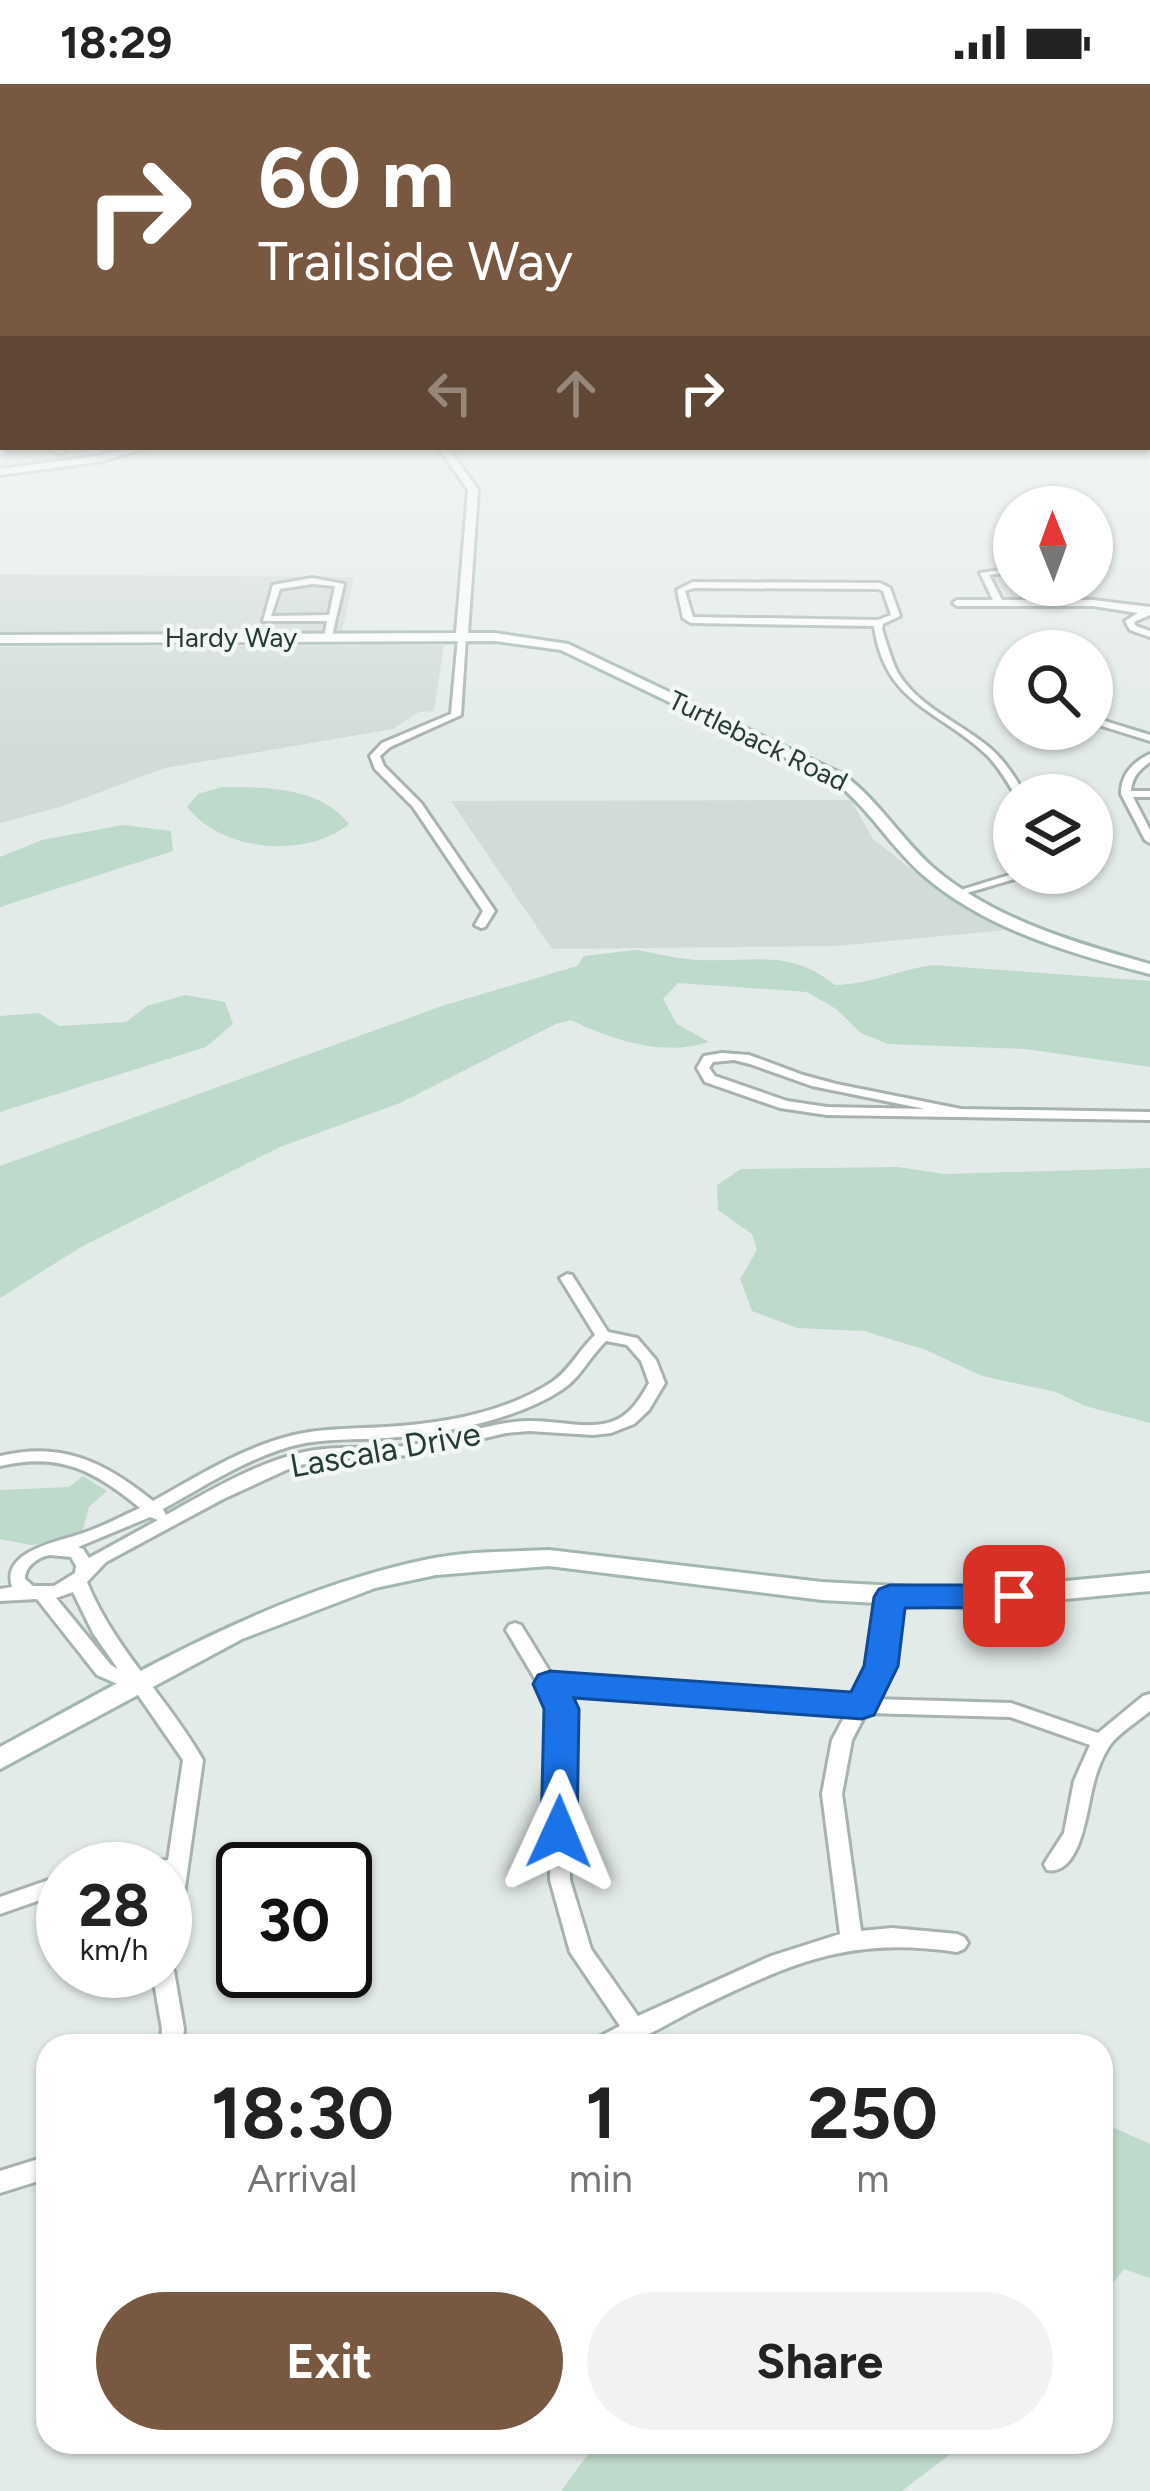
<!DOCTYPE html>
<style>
:root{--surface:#fff;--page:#f2f2f2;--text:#222;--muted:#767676;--accent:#795841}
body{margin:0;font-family:Figtree,sans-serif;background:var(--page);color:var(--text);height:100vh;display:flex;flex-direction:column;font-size:45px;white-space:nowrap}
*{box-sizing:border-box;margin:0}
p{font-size:39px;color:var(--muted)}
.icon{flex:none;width:66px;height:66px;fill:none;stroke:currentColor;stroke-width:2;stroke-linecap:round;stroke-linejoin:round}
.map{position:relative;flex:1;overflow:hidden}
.details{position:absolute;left:36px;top:1950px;width:1077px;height:420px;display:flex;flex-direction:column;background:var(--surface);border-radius:36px;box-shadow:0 3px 9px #0004}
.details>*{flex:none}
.top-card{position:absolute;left:0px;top:0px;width:1152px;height:366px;box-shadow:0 3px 9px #0004;background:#795841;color:#fff;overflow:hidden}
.needle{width:78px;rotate:359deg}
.tools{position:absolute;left:993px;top:402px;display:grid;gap:24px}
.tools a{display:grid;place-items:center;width:120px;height:120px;border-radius:50%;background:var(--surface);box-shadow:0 3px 9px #0004;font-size:60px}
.speed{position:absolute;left:36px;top:1758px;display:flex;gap:24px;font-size:60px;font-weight:700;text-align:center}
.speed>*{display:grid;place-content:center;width:156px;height:156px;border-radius:50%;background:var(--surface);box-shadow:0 3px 9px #0004;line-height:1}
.speed small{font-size:30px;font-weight:400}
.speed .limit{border:6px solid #111;border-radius:18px;background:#fff;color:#111}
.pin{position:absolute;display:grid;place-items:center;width:102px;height:102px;color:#fff;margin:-51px;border-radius:24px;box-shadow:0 6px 18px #0006}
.me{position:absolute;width:132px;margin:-66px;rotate:1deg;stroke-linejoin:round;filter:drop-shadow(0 0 9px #0008)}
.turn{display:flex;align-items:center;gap:42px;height:252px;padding:0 60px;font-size:54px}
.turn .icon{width:156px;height:156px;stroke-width:2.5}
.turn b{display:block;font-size:84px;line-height:102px}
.lanes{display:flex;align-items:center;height:114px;padding:0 60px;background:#0003;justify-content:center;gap:60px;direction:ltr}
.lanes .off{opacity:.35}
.eta{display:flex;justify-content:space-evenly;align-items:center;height:204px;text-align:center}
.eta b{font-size:72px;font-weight:700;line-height:84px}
.button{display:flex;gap:24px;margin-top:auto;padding:24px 60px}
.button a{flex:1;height:138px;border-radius:72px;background:var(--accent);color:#fff;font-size:48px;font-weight:700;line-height:138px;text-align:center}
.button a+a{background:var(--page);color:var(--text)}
.status{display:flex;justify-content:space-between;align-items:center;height:84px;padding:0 60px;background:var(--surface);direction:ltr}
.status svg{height:33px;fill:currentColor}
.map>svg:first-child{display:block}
.built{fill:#d1dbd8}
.green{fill:#bedaca}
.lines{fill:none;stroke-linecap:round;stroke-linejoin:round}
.street-casing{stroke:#a6b3b0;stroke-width:6}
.secondary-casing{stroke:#a2b6b2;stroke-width:6}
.street{fill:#fff;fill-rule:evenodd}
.secondary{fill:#fff;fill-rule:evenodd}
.route{fill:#1a73e8;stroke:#114b97;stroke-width:3}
.labels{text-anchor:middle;stroke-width:9;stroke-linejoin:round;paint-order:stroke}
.far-street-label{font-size:27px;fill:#243b38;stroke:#f3f8f6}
.street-label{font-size:33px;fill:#243b38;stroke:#f3f8f6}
</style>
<div class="status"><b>18:29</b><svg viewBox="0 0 49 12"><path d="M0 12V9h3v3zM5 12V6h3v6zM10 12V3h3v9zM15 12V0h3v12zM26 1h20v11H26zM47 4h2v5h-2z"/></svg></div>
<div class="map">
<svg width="1150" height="2407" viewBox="0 0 1150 2407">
<rect width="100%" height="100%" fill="#e3ebe9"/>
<path class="built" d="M0,490L354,493L342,548L0,550Z
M444,561L434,627L419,628L393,645L165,684L63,722L0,739V563Z
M851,716L873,755L945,812L1006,846L836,862L552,865L451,717Z"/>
<path class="green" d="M222,703C267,703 320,703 349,740C307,775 222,768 187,723L198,710Z
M123,741L171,747L173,767L0,823V773L42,756Z
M636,866C657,869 680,876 701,876C755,878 790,865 835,901C871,900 898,886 933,881L1150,897V983L1026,965L888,960L861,949L836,925L807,908L678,899L663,915L677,940L709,958C664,973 612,956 571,936L556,940L400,1019L280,1063L81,1163L0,1214V1082L442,922L577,882L584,872Z
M185,911L225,918L233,940L206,963L0,1028V932L39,929L59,942L126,938L147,922Z
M898,1083L944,1090L1150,1084V1339L1085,1322L1056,1308L982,1292L926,1266L864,1247L797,1244L752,1227L740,1195L757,1166L752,1150L718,1126L717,1101L741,1085Z
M83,1392L107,1407L89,1423L80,1456L30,1461L0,1455V1406L69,1403Z
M1101,2038L1150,2060V2194L1124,2185L1101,2214Z
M597,2358H966L902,2407H561Z"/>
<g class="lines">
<defs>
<path id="street" d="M0,333H3V337H0Z
M46,363H56L65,368L58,370Z
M1014,484V488L989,491L1002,516H1093L1150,523V531L1134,538L1136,542L1150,547V553L1130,546L1125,537L1138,529L1093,522H957L953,519L957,516H993L980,489Z
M312,494L344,500L331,556L324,554L327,537H263L273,501ZM312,500L335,502L329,531L271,532L280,505Z
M693,498L880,499L890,504L900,532L883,540L882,545C887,560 891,576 898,589C918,622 956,637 985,660C1003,674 1014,691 1025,711H1015C1007,697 999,684 988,672C939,625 885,621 874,542L691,539L683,534L677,506ZM694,504L878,505L883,507L891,531L878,536L693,533L685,507Z
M462,550L466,553L461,631L390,663L380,672L384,682L421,719L495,827L485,843L481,844L475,841L483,827L413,723L375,685L370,672L382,659L451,630L458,553Z
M1092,633L1150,651V657L1092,639Z
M1150,670V678C1139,686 1132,693 1131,707H1150V713H1133L1150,746V759L1145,756L1121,710C1121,690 1133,678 1150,670Z
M1016,789H1035L960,811L954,808Z
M722,969L749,971L803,991L836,1000L961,1025L1150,1028V1036L827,1031L780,1024L705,998L697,984L704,972ZM734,976L750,980L812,1002L925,1025L827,1023L787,1017L715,992L709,984L713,978Z
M567,1190L572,1191L608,1248L637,1254L656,1276L665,1299L649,1326L634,1340L611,1349L593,1351L529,1347L506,1349L412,1371L330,1375L295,1382L223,1415L106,1478L87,1498C114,1565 168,1614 203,1676L176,1867L173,1873L165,1876V1785H125L128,1779L168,1776L183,1676L136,1608L97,1591L37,1515L0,1517V1505L12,1503C0,1465 64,1457 86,1448C104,1442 122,1432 140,1424C94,1386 59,1368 0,1382V1372C62,1357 105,1378 153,1417C198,1392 243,1363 294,1351C324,1344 354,1345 385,1343C440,1340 505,1329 552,1298C570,1286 579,1266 595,1251L560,1194ZM606,1257L627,1261L641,1277L649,1299C640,1315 630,1332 611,1338C585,1346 555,1336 528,1337C488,1338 450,1355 411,1361C374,1367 336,1360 300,1369C252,1381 208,1408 166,1431L163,1425C205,1402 249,1373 296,1361C325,1354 357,1356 387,1354C442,1350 517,1336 563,1305C581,1293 590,1272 606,1257ZM150,1433L158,1436L89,1474L83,1465L78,1463ZM50,1471L71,1473L76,1482L75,1489L54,1502H33L25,1495C25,1482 38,1473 50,1471ZM73,1508L93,1549L118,1585L111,1581L56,1514Z
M890,1507L896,1509L899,1513L890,1582L873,1615L1011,1619L1098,1649L1143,1612L1150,1610V1627C1136,1639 1115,1651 1107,1666C1101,1676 1096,1690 1093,1702C1087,1725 1081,1792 1047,1786L1044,1780L1064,1749L1074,1697L1090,1661L1010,1633L866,1629L852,1656L842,1710L861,1847L892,1844L957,1850L964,1853L968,1859L964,1865L957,1868C848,1852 792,1879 696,1925C678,1934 636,1959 620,1962C612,1964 601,1962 592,1962L595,1955L620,1942L570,1868L550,1796L553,1625L506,1546L509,1541L515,1539L521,1541L553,1593L854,1615L872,1582L881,1513L884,1509ZM561,1608L847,1628L832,1656L822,1710L840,1850L771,1872L638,1932L591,1865L570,1796L571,1625Z
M63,1791V1808L0,1830V1813Z
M165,1879L171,1881L174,1887L184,1945L182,1962H160L162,1945L152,1887H165Z
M48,2072V2094L0,2109V2087Z"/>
<path id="secondary" d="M133,363H150L98,378L0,391V385L98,372Z
M438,363H448L478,406L468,549H495L568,560L844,691C880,718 902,757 936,786C996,836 1076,859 1150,880V890C1072,870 985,845 923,791C890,762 869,724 834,697L561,566L495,557L0,559V551L456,549L468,406Z
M549,1466L822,1498L972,1506L1150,1489V1507L972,1524L822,1516L549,1482L436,1491L375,1504L242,1555L0,1685V1663C138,1588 274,1507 429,1475C468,1467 510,1468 549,1466Z"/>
</defs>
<use href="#street" class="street-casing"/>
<use href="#secondary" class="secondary-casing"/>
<use href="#street" class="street"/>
<use href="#secondary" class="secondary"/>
</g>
<linearGradient id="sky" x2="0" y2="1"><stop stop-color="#85b6dc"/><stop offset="0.5" stop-color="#f2f6f5"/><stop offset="1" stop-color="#f2f6f5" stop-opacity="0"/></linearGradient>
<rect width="1150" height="669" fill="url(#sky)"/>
<path class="route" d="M890,1501H1014L1026,1504L1030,1512L1026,1520L1014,1523L905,1524L898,1582L874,1631L862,1635L574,1614L579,1625L577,1748L572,1758L559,1762L546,1758L541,1748L544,1625L533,1600L538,1591L550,1587L851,1608L864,1582L874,1513L879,1505Z"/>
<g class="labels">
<g class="far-street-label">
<text x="231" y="563">Hardy Way</text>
<text transform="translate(758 657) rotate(26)" y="9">Turtleback Road</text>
</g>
<g class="street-label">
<text transform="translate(385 1365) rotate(-10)" y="12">Lascala Drive</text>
</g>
</g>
</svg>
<div class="tools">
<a><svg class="needle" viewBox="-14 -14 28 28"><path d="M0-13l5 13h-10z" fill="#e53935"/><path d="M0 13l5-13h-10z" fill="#767676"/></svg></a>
<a><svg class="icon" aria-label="search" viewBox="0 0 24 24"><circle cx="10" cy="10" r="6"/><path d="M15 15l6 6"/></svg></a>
<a><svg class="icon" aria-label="layers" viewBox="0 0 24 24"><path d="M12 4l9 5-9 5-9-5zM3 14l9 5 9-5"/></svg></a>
</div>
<div class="speed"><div>28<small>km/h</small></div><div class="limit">30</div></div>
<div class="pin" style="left:1014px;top:1512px;background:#d93025"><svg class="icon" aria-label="arrive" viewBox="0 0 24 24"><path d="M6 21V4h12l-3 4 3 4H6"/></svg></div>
<svg class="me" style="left:559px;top:1748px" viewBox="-20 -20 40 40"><path d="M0-17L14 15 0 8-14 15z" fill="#1a73e8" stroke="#fff" stroke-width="4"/></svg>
<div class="top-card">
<div class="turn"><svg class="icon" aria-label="right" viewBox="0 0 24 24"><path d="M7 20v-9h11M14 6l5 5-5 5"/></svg><div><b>60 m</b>Trailside Way</div></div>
<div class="lanes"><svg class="icon off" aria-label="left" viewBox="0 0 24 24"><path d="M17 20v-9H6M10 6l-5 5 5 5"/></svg><svg class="icon off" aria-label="ahead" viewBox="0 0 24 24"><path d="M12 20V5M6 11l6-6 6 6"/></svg><svg class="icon" aria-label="right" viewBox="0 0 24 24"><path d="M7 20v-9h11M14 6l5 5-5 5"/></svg></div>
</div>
<section class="details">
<div class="eta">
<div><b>18:30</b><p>Arrival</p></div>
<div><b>1</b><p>min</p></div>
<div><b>250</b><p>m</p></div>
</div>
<div class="button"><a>Exit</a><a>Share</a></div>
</section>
</div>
